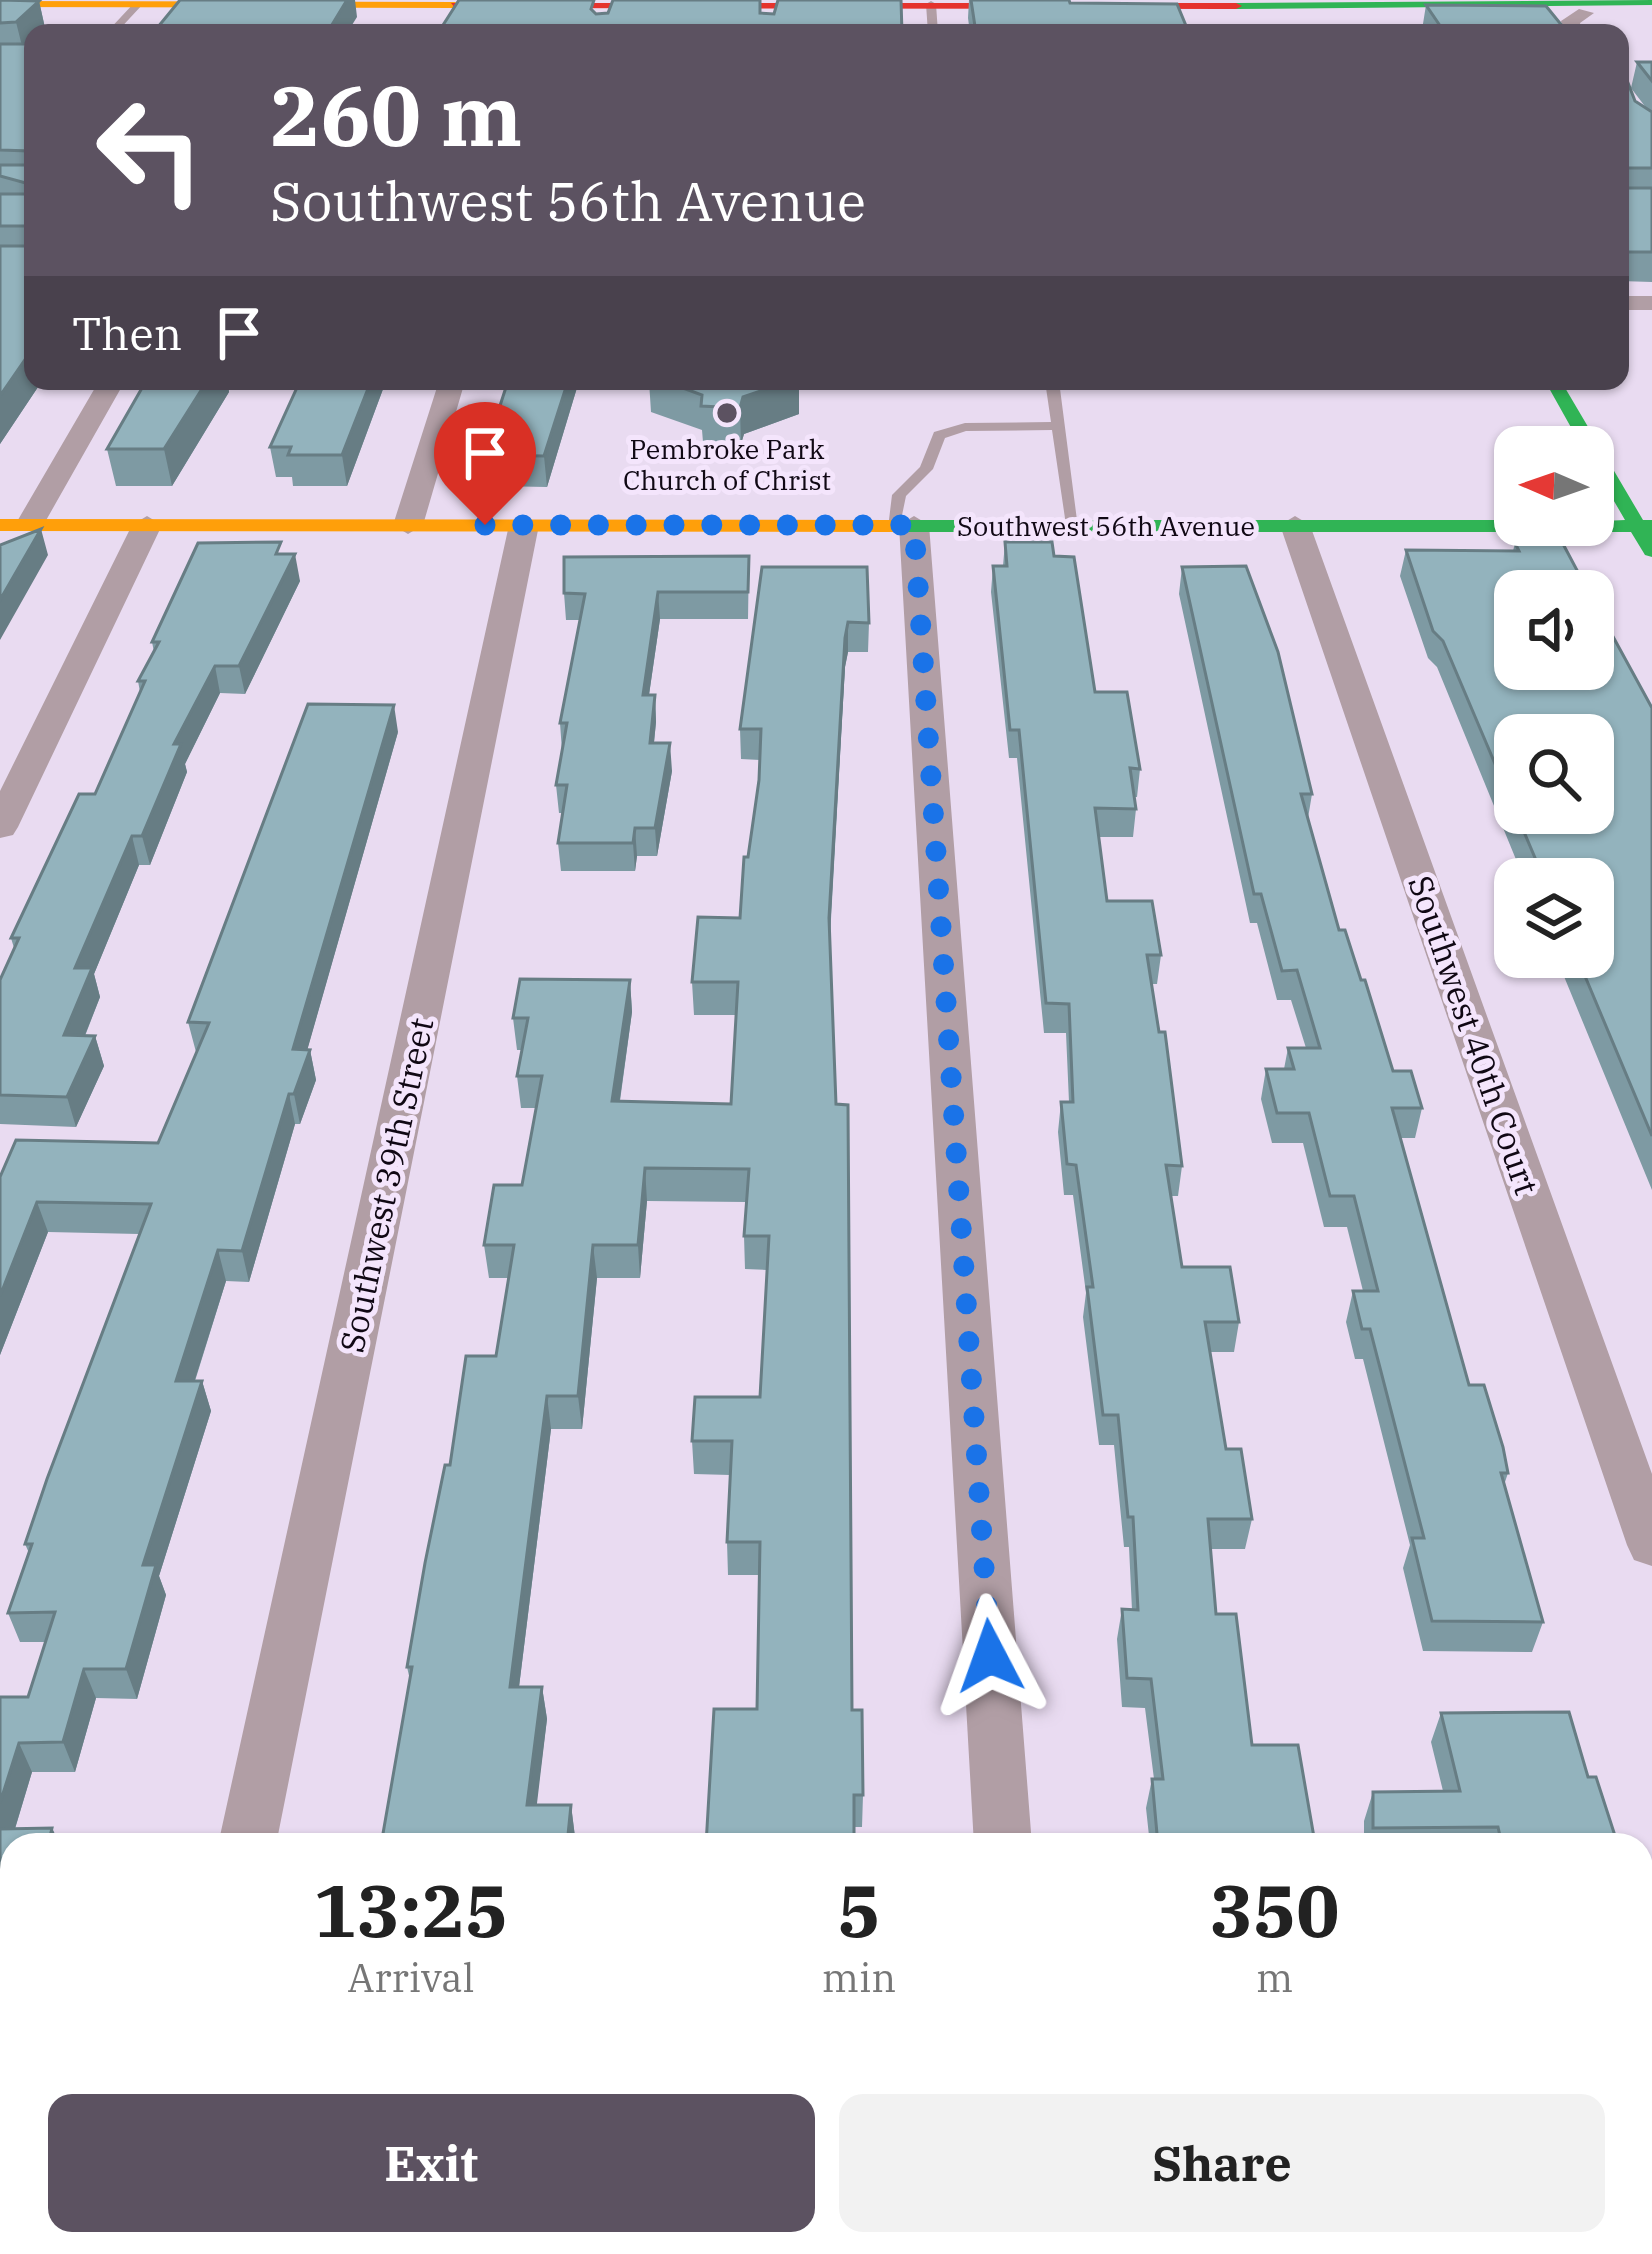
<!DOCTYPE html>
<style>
body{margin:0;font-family:"IBM Plex Serif",serif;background:#f2f2f2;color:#222;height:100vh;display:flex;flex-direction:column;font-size:45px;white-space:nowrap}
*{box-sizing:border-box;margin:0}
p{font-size:39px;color:#767676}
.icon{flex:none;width:66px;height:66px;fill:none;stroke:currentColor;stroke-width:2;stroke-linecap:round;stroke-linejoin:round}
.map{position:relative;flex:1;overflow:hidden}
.drawer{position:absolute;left:0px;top:1833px;width:1653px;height:423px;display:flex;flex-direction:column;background:#fff;border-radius:36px 36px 0 0;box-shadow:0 3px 9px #0004}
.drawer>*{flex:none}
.top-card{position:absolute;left:24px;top:24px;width:1605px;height:366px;border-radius:24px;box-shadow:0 3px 9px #0004;background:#5c5261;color:#fff;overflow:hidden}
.needle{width:78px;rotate:272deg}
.buttons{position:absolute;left:1494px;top:426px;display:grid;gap:24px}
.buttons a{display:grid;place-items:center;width:120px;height:120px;border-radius:24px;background:#fff;box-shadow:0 3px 9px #0004;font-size:60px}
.pin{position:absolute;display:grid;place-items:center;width:102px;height:102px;color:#fff;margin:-123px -51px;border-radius:50% 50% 50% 0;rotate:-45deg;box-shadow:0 0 12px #0007}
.pin .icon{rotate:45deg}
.me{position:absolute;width:132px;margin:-66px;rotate:356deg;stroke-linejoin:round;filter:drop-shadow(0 0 9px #0008)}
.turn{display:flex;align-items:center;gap:42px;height:252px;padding:0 48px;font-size:54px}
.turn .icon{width:156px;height:156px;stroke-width:2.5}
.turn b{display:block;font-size:84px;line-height:102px}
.then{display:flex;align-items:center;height:114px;padding:0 48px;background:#0003;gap:24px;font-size:45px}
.eta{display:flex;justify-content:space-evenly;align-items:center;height:204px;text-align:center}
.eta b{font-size:72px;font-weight:700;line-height:84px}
.primary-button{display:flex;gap:24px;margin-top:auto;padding:24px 48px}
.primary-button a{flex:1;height:138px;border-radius:24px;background:#5c5261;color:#fff;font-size:48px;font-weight:700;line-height:138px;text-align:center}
.primary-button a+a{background:#f2f2f2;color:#222}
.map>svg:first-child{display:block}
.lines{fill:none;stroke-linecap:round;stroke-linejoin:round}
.lane{fill:#b19ea5;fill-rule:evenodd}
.street{fill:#b19ea5;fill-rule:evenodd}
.fast{fill:#30b455;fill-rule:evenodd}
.slow{fill:#ff9f0a;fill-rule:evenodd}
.jam{fill:#e5322d;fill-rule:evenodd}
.wall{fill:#7e9aa3}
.shaded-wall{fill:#677d84}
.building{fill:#93b3bd;stroke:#677d84;stroke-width:3}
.route{stroke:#1a73e8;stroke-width:21;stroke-dasharray:0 37.8}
.poi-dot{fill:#5c5261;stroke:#f4e5fc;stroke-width:4.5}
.labels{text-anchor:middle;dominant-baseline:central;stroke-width:10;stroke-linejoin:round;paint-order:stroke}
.far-poi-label{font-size:27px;fill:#100814;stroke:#f4e5fc}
.far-street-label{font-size:27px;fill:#100814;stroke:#f4e5fc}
.street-label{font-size:33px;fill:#100814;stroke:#f4e5fc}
</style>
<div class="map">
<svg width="1652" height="2254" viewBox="0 0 1652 2254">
<rect width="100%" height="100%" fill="#e9dbf1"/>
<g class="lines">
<!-- lane -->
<path class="lane" d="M931,1L936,4L938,33H928L926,4Z
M135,2L143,4L116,33H106Z
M1045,381H1059L1078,528L1066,525L1052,430L966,431L945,438L933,469L906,496L900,525L888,528L892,495L920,467L934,432L965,423L1051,422Z"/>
<!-- street -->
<path class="street" d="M1579,9L1594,13L1580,23L1582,33H1564L1561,21Z
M1620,296H1652V310H1620Z
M99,381H125L40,531H20L15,525Z
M439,381H465L423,525L408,534L393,525Z
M147,516L162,525L18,827L13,835L0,838V791L132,525Z
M524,516L539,525L276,1845H218L509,525Z
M914,516L929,525L1032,1845H974L899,525Z
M1295,516L1310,525L1652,1474V1566L1634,1560L1627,1545L1280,525Z
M130,2244H196L194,2254H128Z
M997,2244H1063V2254H997Z"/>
<!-- fast -->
<path class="fast" d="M1652,0V5L1236,9L1230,6L1236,3Z
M1545,381H1561L1643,520H1652V557L1645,555L1631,532H893L884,526L893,520H1515V525L1625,520L1593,465V447H1582Z"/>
<!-- slow -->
<path class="slow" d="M0,1L455,2L461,5L455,8L0,7Z
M0,519L893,520L902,526L893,532L0,531Z"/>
<!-- jam -->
<path class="jam" d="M451,3H1236L1242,6L1236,9L455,8Z"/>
</g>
<!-- wall -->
<path class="wall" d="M0,0L39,1L45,28L39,33H33V39L28,44H33V381H42L0,444Z
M969,0H1069L1070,3L1189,33H970L968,18Z
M1426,5L1568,33H1424L1422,30Z
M1620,62L1635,101L1647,109L1631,88L1637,62H1652V282L1620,281Z
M146,381H230L228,384L229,392L172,486H116L107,449Z
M300,381H386L347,486H293L292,477H276L270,447Z
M579,381L547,487L487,486L484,455Z
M649,381H799V414L744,434L741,444L703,442L702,430L651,412Z
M1005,542L1054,556L1095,692L1140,769L1137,797H1135L1136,809L1133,837H1099L1107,901L1161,955L1157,984H1152L1182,1166L1178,1196H1171L1182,1267L1239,1322L1234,1352H1210L1226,1449L1252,1519L1245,1549H1210L1216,1614L1252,1745L1315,1845H1150L1146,1808L1152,1779H1154L1145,1708L1122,1707L1117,1639L1122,1609L1132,1610L1129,1547H1124L1114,1445H1099L1083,1317L1086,1293L1073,1195H1064L1058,1132L1061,1102H1069L1066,1033H1044L1017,758H1009L991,592L993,566H1003Z
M1515,543L1652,708V1190L1556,957H1593V879H1524L1437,667L1428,658L1400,576L1406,550L1513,551Z
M283,554L300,581L245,694L220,693L185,764L187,772L150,865H139L94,974L100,997L85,1036H95L104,1066L76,1127L0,1124V980L14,948L11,938L95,794L140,692L138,681L154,652L152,642Z
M749,556L748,619H660L649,695H655L656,722L654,743L672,771L657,856H637L635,871H561L558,843L563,813H559L556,785L562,751L560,723L580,620H566L564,593Z
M762,567L869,623L868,652H848L845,667L830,937L852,1710L863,1795L862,1827H854L757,1709L760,1575H728L727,1542L730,1475L694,1474L692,1441L760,1397L767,1270L745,1269L744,1236L746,1202L647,1201L640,1278H597L582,1429H551L519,1687H542L547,1719L536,1805H571L575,1837L574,1845H381L410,1680L407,1667L450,1465L496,1356L509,1278H489L484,1245L522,1185L536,1108H521L517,1076L522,1050H517L513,1018L630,980L632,1012L620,1101L731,1104L736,1015H694L692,982L740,918L759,780L760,760L741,759L740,729Z
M1182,567L1312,794L1308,818L1339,930L1361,980L1393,1071L1422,1108L1415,1138H1400L1469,1385L1508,1473L1504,1485L1543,1622L1532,1652L1423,1651L1403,1568L1410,1545L1363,1359H1355L1346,1322L1353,1291H1363L1347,1227H1324L1303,1143H1272L1261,1099L1266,1069H1284L1288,1048H1306L1291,1000H1277L1257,923H1250L1179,594Z
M398,732L307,1050H310L316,1080L300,1124H295L249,1282L226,1281L195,1381H202L211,1411L159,1576L166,1595L137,1699L96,1698L75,1772H32L15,1829L52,1828L60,1845H12V1967H0V1697H28L46,1642H20L8,1613L29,1553L25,1544L139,1234L48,1232L0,1355V1177L158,1143L196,1052L188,1022Z
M1441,1713L1588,1777L1618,1845H1364V1821L1373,1792L1443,1791L1431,1742Z
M1641,1913L1652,1947V2102H1641Z
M1202,2244H1357L1359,2254H1204Z
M1561,2244H1641L1652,2254H1563Z"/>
<!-- shaded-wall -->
<path class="shaded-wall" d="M347,0H355L357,17L347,33H327Z
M39,1L45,28L39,33H33V39L23,50L16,22Z
M33,348V381H42L0,444V396Z
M207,381H230L228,384L229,392L172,486L164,449Z
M371,381H386L347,486L342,455Z
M568,381H579L547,487L544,456Z
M790,381H799V414L744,434L741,444L740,408L743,397Z
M41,529L48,555L0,640V600Z
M295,554L300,581L245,694L239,666Z
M658,592L660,619L645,722L643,695Z
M848,622V652L845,667L829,950V918L845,638Z
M215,666L220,693L185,764L187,772L150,865L142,836L174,744Z
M655,695L656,722L651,771L650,743Z
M394,705L398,732L299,1079L293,1049Z
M670,743L672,771L657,856L655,828Z
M635,828L637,856L635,871L633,843Z
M132,836L139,865L94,974L100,997L73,1065L64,1035L75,968Z
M630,980L632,1012L615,1134L612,1101Z
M95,1036L104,1066L76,1127L67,1097Z
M310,1050L316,1080L300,1124L294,1094Z
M289,1094L295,1124L249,1282L242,1251Z
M645,1168L647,1201L640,1278L638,1245Z
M37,1202L48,1232L0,1355V1296Z
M593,1245L597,1278L582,1429L578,1396Z
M218,1250L226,1281L185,1411L176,1381Z
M202,1381L211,1411L159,1576L166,1595L137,1699L126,1669L143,1565Z
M547,1396L551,1429L515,1719L510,1687Z
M84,1669L96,1698L75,1772L63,1742Z
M542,1687L547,1719L533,1837L527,1805Z
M19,1743L32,1772L6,1858L0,1845V1803Z
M571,1805L575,1837L574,1845H567Z
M52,1828L60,1845H48Z
M3,2134L12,2149V2183L0,2226V2145Z
M429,2244H441L440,2254H427Z"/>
<!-- building -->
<path class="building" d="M0,0L39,1L16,22L0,23Z
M180,0H347L327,33H153Z
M459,0H594L591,9L596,14L608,13L613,0H760V13L774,14L778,0H901L902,33H438Z
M971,0H1069L1070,3L1177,4L1189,33H976Z
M1426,5L1546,6L1568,33H1445Z
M0,44H33V185L0,176V165H26L29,151L0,150Z
M1620,62L1635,101L1652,112V168H1623L1624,188H1652V252H1620Z
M1637,62H1652V81Z
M0,194H33V348L0,396V246H29V226H0Z
M146,381H207L164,449H107Z
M300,381H371L342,455H288L291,447H270Z
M508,381H568L544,456L484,455Z
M664,381H790L743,397L740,408L701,406L702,395Z
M41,529L0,600V545Z
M281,542L276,554H295L239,666H215L174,744H181L142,836H132L75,968H92L64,1035L95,1036L67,1097L0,1095V980L19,938H11L79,794H95L145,681H138L159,642H152L198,543Z
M1005,542H1052L1054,556L1074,557L1095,692H1127L1140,769L1130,768L1136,809L1095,808L1107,901H1152L1161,955H1147L1159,1032H1165L1182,1166L1166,1165L1182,1267H1230L1239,1322H1205L1226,1449H1241L1252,1519H1208L1216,1614H1236L1252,1745H1298L1315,1843L1158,1845L1152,1779H1163L1151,1679L1127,1678L1122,1609L1138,1610L1133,1517H1128L1118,1415H1103L1087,1287H1093L1076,1165L1067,1164L1061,1102H1073L1069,1004L1046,1003L1019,730H1010L993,566H1007Z
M1562,542L1588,591H1515V669H1593V600L1652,708V1136L1577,957H1593V879H1544L1516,813H1593V735H1515V811L1443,641L1433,631L1406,550L1519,551L1515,543Z
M749,556L748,592H658L643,695H655L650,743H670L655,828H635L633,843H558L567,785H556L567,723H560L585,594L564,593V557Z
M1246,566L1278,652L1312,794H1301L1339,930H1345L1361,980H1365L1393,1071H1411L1422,1108H1392L1469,1385H1484L1503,1447L1508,1473H1501L1543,1622L1432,1621L1412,1538H1424L1370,1329H1362L1353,1291H1378L1354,1196H1330L1309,1113H1277L1266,1069H1294L1288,1048H1320L1297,970L1282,971L1261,894H1254L1182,567Z
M762,567H867L869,623L848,622L845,638L829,918L836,1104L848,1105L852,1710H862L863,1795H854V1845H706L714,1709H757L760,1542H727L732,1441H692L695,1397H760L769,1236H744L749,1169L645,1168L638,1245H593L578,1396H547L510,1687H542L527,1805H571L567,1845H381L412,1667H407L425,1563L445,1465H450L466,1356H496L514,1245H484L494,1185H522L542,1076H517L528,1018H513L520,979L630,980L612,1101L731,1104L738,982H692L698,917L740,918L744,857H748L759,780L761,729H740Z
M308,704L394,705L293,1049L310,1050L294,1094H289L242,1251L218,1250L176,1381H202L143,1565H156L126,1669H84L63,1742L19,1743L0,1803V1697H28L55,1612L8,1613L32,1544H25L47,1479L151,1204L37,1202L0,1296V1177L16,1140L158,1143L209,1023L188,1022Z
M1569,1712L1588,1777H1596L1618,1845H1502L1498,1827L1373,1828V1792L1460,1791L1441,1713Z
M52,1828L48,1845H12V1938L0,1939V1829Z
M1641,1913L1652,1947V2074H1641Z
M1641,2152H1652V2254H1583L1581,2244H1641Z
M324,2244H429L427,2254H322Z
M690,2244H854V2254H690Z
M1213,2244H1357L1359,2254H1214Z"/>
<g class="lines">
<!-- route -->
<path class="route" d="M485,525H914L990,1656"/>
</g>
<!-- markers -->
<circle class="poi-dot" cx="727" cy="413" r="12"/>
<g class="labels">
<!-- far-poi labels -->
<g class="far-poi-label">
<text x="727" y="448">Pembroke Park<tspan x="727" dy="31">Church of Christ</tspan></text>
</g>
<!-- far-street labels -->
<g class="far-street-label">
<text x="1106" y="525">Southwest 56th Avenue</text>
</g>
<!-- street labels -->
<g class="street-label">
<text transform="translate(1474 1035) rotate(71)">Southwest 40th Court</text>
<text transform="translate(386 1185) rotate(-78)">Southwest 39th Street</text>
</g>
</g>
</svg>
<div class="buttons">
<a><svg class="needle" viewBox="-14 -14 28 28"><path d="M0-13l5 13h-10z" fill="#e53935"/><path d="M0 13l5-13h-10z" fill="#767676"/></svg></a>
<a><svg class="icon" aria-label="sound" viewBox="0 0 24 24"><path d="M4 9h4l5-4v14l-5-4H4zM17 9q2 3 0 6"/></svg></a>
<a><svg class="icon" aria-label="search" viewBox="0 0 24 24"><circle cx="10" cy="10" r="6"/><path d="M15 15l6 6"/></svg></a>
<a><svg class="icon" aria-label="layers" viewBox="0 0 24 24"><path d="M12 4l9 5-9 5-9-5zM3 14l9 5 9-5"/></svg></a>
</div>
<div class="pin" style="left:485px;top:525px;background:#d93025"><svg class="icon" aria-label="arrive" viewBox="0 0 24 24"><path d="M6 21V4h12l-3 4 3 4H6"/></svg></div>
<svg class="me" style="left:990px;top:1656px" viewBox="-20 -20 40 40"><path d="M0-17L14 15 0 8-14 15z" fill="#1a73e8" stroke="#fff" stroke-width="4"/></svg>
<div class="top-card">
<div class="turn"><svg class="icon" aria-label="left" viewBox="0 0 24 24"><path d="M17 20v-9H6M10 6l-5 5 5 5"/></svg><div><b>260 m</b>Southwest 56th Avenue</div></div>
<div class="then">Then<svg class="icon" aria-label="arrive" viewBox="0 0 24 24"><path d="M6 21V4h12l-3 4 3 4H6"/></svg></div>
</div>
<section class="drawer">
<div class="eta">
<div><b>13:25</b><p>Arrival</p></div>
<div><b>5</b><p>min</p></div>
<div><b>350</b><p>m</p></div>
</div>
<div class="primary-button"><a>Exit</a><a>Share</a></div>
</section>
</div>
